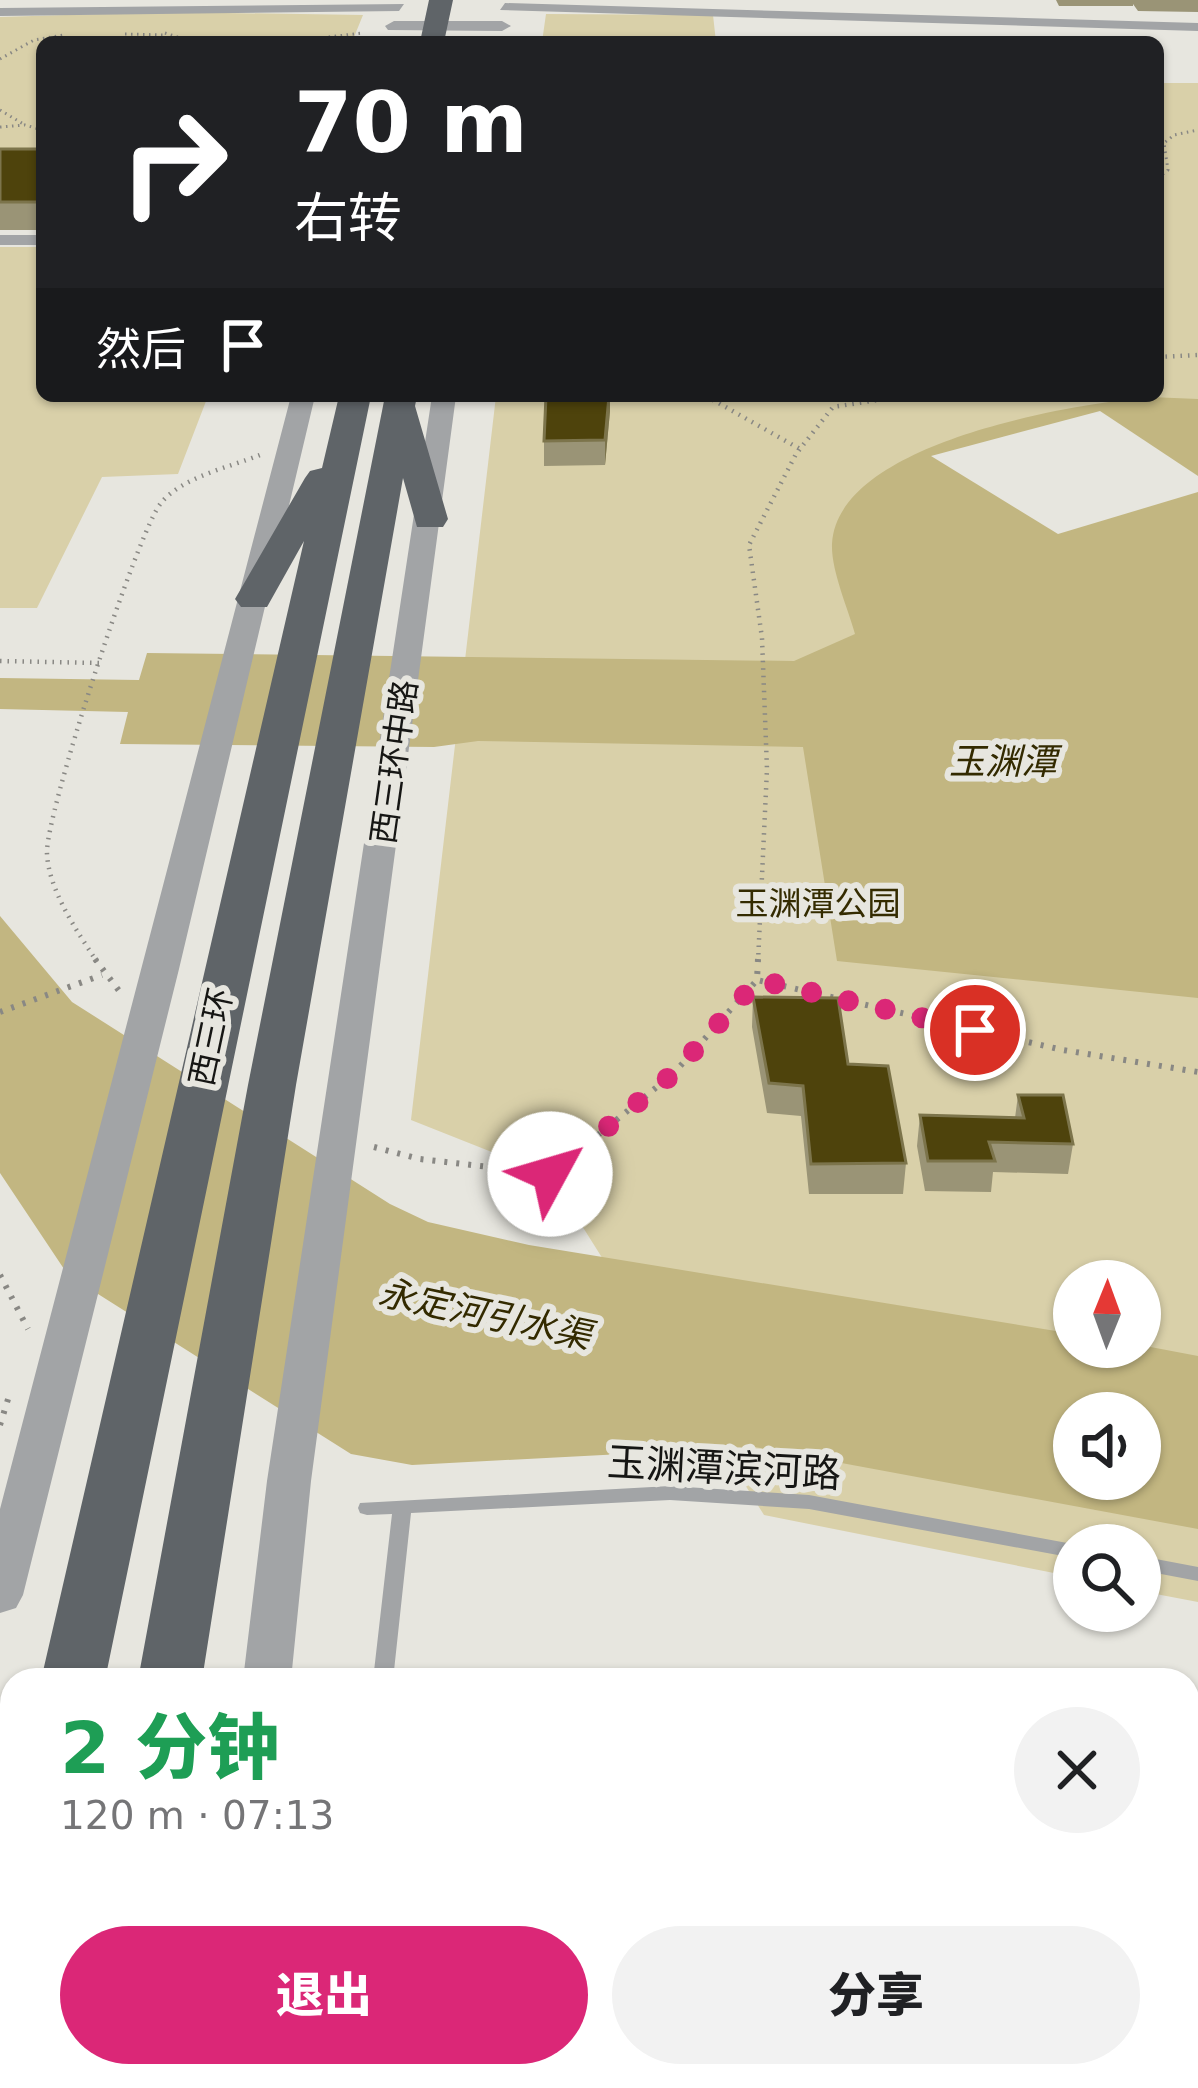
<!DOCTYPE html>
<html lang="zh">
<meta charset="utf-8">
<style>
body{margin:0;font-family:"DejaVu Sans","Noto Sans SC",sans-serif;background:#f2f2f2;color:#202124;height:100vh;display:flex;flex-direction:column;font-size:45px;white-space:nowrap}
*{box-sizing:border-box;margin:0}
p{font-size:39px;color:#757577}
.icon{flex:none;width:66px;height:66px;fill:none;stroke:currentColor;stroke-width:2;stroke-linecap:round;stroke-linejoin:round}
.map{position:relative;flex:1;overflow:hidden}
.details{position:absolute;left:0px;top:1668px;width:1200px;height:420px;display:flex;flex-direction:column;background:#fff;border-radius:36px 36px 0 0;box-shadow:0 3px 9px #0004}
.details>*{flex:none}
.banner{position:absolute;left:36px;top:36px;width:1128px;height:366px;border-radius:18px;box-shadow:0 3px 9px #0004;background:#202124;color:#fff;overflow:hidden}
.needle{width:78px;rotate:1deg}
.buttons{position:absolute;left:1053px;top:1260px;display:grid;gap:24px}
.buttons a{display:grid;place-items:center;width:108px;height:108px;border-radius:50%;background:#fff;box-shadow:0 3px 9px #0004;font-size:60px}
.pin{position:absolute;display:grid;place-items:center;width:102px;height:102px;color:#fff;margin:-51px;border:6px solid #fff;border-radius:50%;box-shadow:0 3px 12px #0007}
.me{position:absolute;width:132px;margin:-66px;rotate:51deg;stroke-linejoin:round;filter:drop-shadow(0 0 9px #0008)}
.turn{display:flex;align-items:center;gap:42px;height:252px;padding:0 60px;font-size:54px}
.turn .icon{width:156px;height:156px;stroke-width:2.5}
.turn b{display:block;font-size:84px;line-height:102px}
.then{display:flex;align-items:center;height:114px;padding:0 60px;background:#0003;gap:24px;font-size:45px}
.round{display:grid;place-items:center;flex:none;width:126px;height:126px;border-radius:63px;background:#f2f2f2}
.summary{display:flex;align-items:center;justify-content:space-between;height:204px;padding:0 60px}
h1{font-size:72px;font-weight:800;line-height:90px;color:#1e9e55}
.primary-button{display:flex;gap:24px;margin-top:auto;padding:24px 60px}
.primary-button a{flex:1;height:138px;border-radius:72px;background:#db2777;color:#fff;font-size:48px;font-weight:800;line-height:138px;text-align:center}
.primary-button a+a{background:#f2f2f2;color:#202124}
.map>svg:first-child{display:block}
.green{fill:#d9d0a9;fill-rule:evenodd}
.water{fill:#c2b681;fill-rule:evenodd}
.pier{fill:#e7e6df}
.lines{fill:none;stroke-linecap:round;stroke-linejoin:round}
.path-far2{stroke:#898884;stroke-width:3;stroke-dasharray:1.5 4.5;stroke-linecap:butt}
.path-far1{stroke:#898884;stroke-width:4.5;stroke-dasharray:1.5 6;stroke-linecap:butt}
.path{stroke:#898884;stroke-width:6;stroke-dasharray:3 9;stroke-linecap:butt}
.service{fill:#a2a4a6;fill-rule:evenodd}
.minor{fill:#a2a4a6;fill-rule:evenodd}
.tertiary{fill:#a2a4a6;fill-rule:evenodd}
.trunk{fill:#5f6468;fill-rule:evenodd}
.wall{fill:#9a9476}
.shaded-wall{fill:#7c744b}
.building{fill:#4e430c;stroke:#7c744b;stroke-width:3}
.route{stroke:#db2777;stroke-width:21;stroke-dasharray:0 37.8}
.labels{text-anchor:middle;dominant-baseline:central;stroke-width:12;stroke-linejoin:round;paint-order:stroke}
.street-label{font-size:33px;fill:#161614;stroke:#e7e6df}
.park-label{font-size:33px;fill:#342b00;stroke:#e7e6df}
.water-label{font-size:36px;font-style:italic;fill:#332a00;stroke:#e7e6df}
.near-street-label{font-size:39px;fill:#161614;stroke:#e7e6df}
</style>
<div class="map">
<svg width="1198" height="2088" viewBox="0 0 1198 2088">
<rect width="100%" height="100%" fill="#e7e6df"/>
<!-- green -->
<path class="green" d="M164,12L363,15L352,42H42V160L0,159V17Z
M546,14L713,15L716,42H542Z
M1158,83H1198V1602L1140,1591V1545H1074V1577L764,1515L550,1175L411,1120L496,396H1158ZM1074,1281H1140V1347H1074ZM1074,1413H1140V1479H1074Z
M0,247H42V396H208L178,474L102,477L37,608H0Z
M1188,1961H1198V2088H380L383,2076H1188Z"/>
<!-- water -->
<path class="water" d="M1150,397L1198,399V998L837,961L803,747L478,741L434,747L120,744L128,712L0,709V678L139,680L147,653L794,661L855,634C848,608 831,571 832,544C837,442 1073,404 1150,397Z
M0,916L72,1002L390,1204L428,1222L529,1245L1074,1334V1347L1140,1345L1198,1356V1529L755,1447L412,1465L351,1454L68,1275L0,1173ZM1074,1413H1140V1479H1074Z"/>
<!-- pier -->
<path class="pier" d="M1100,411L1198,476V492L1058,534L931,456Z"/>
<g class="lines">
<!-- path-far2 -->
<path class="path-far2" d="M165,33L193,42
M125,34L164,35
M216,42H229
M287,42L362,33
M0,59L34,40L64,35
M0,110L25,125
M0,127L25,125L42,130
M1158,178L1168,170L1164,143L1174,135L1198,130"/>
<!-- path-far1 -->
<path class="path-far1" d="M1158,357L1198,355
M706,396L800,449
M0,661L100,663
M97,962C77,931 49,891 47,854C44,819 138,530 161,503C182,477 230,467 260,455
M758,962L767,769L762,638L749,545L796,454L833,407L903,396"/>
<!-- path -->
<path class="path" d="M95,959L120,992
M758,959L757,980L1063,1050L1198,1072
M0,1012L102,975
M374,1147L420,1159L550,1174L674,1073L757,980
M0,1275L28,1329
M0,1425L9,1396"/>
<!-- service -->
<path class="service" d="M670,1486L809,1495L1078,1545H1074V1558L809,1509L670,1500L411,1513L393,1680H373L392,1514L367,1515L360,1513L358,1508L360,1503Z
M1140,1556L1198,1567V1581L1140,1570Z
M1188,1811H1198V1829H1188Z
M1198,1949V1969L1188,1970V1950Z
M319,2076H341L338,2088H316Z
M939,2076H961L964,2088H942Z
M1117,2076H1139L1143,2088H1121Z"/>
<!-- minor -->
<path class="minor" d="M505,3L1198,23V31L500,10Z
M404,4L399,11L0,16V8Z
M0,235H42V245H0Z"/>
<!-- tertiary -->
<path class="tertiary" d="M394,21H502L511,26L502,31L388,30L385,26Z
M291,396H315L179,969L23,1595L16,1608L0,1613V1509Z
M432,396H456L311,1481L291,1680H243L267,1481Z"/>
<!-- trunk -->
<path class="trunk" d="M429,0H453L444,42H420Z
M339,396H371L105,1680H41L304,541L267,607H241L235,599L305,478L310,471L322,468Z
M385,396H417L415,406L448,519L443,527H417L403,478L296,1085L202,1680H138L248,1085Z
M12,1922V2034L0,2038V1926Z
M68,2076H140L138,2088H66Z
M187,2076H259L255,2088H183Z"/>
</g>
<!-- wall -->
<path class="wall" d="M1056,0H1198V12L1138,11L1133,4V6H1059Z
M0,149H42V230H0Z
M610,411L605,465L544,466V441Z
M753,997L848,1064L906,1163L903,1194H809L801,1116L767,1113L752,1027Z
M1018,1095L1073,1144L1068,1174L993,1172L991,1192L925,1191L917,1146L920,1115L1015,1118Z"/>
<!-- shaded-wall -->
<path class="shaded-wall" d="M610,396V411L605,465V440Z"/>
<!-- building -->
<path class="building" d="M0,149H42V202H0Z
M546,396H609L605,440L544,441Z
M753,997L838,998L848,1064L888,1066L906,1163L811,1164L803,1086L769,1083Z
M1018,1095H1063L1073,1144L989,1142L995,1161H928L920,1115L1024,1118Z"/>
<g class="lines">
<!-- route -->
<path class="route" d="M550,1174L674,1073L758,980L975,1030"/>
</g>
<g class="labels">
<!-- street labels -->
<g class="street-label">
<text transform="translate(394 762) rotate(-82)">西三环中路</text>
<text transform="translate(211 1037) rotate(-78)">西三环</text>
</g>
<!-- park labels -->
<g class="park-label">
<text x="818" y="903">玉渊潭公园</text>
</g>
<!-- water labels -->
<g class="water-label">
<text x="1003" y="761">玉渊潭</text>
<text transform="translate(485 1314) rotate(12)">永定河引水渠</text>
</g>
<!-- near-street labels -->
<g class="near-street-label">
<text transform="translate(724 1468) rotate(3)">玉渊潭滨河路</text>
</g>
</g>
</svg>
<div class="buttons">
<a><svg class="needle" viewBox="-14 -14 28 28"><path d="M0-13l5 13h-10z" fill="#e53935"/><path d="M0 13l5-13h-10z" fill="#757577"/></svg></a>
<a><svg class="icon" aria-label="sound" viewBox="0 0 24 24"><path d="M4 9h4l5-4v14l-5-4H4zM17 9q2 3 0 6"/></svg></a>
<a><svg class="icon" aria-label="search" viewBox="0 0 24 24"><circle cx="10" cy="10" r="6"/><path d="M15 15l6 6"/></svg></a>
</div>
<div class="pin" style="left:975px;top:1030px;background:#d93025"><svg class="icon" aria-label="arrive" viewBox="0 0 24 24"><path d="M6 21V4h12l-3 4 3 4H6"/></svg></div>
<svg class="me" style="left:550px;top:1174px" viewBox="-20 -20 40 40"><circle r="19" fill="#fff"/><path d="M0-13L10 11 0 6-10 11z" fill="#db2777"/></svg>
<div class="banner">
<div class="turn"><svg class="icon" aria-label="right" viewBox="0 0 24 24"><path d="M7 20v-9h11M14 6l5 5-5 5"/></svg><div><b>70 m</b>右转</div></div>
<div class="then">然后<svg class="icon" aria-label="arrive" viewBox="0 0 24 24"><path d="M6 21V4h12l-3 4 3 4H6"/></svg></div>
</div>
<section class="details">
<div class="summary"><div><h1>2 分钟</h1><p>120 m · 07:13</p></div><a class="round"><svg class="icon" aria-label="close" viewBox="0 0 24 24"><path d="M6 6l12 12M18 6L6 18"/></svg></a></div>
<div class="primary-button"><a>退出</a><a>分享</a></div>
</section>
</div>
